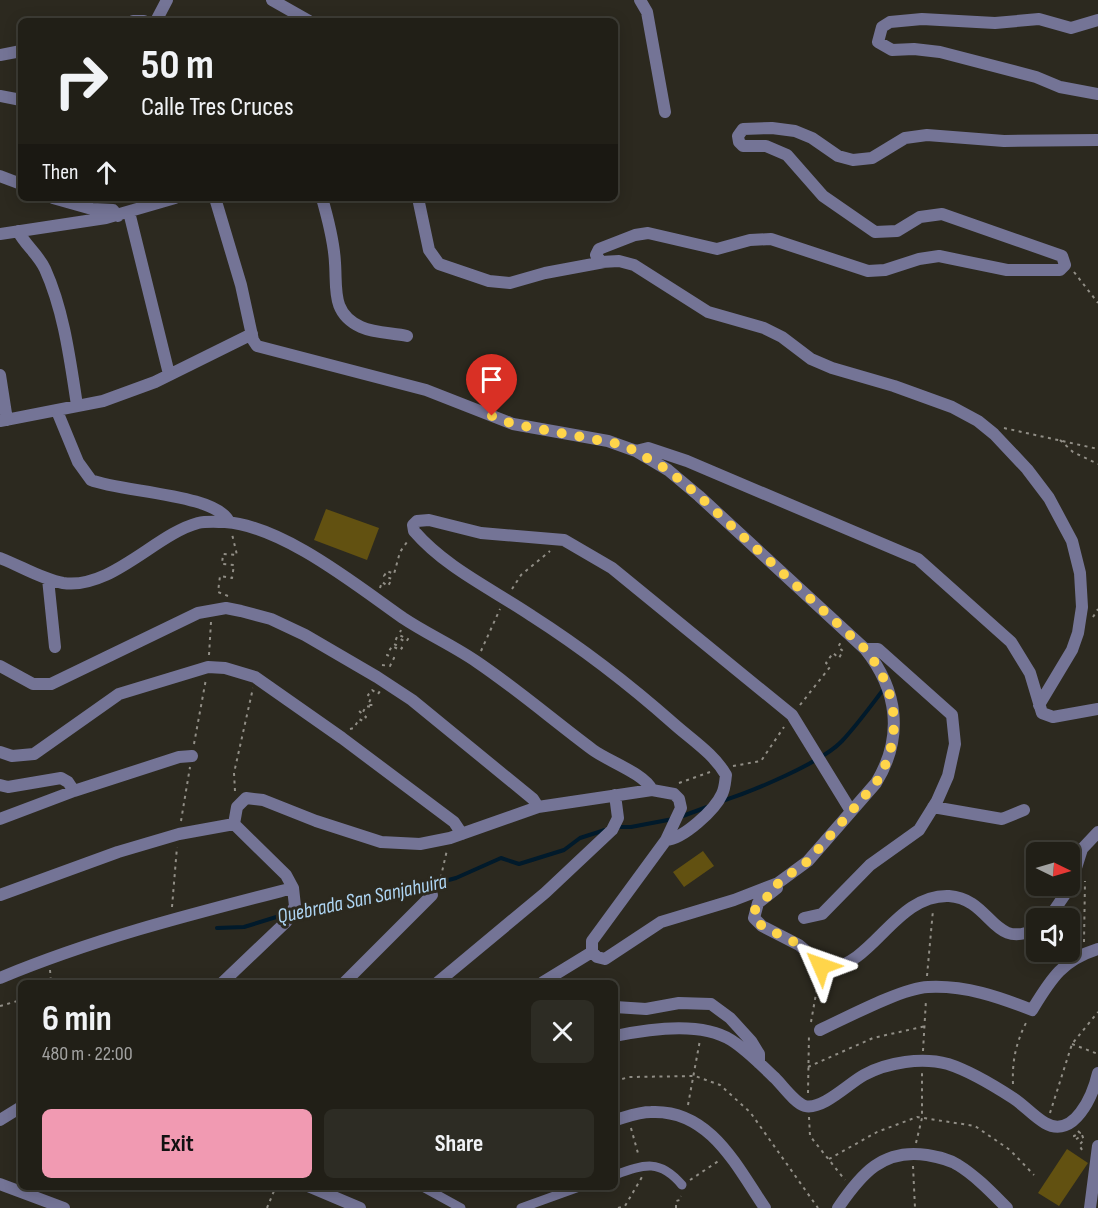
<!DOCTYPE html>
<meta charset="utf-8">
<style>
body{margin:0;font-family:"Sofia Sans Condensed",sans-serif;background:#2d2c24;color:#f1f3f6;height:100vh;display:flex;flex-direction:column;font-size:22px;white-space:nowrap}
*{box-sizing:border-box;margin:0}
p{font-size:20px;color:#a2a2a1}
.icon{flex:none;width:33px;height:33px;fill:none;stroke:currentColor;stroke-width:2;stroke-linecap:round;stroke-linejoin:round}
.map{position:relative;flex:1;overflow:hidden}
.drawer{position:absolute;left:18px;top:980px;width:600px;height:210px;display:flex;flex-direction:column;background:#211f17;border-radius:9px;box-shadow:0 3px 15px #0003,0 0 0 2px #3e3d36}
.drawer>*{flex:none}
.guide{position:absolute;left:18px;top:18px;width:600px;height:183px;border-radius:9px;box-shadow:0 3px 15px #0003,0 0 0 2px #3e3d36;background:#211f17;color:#f1f3f6;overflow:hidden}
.needle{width:39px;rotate:95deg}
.tools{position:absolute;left:1026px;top:842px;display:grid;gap:12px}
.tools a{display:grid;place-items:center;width:54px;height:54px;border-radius:9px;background:#211f17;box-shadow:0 3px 15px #0003,0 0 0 2px #3e3d36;font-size:30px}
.pin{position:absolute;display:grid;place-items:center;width:51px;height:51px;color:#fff;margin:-62px -26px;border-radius:50% 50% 50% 0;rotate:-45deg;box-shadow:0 0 6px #0007}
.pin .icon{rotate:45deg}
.me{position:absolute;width:66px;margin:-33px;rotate:313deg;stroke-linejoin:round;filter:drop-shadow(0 0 4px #0008)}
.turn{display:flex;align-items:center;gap:21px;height:126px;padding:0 24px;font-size:27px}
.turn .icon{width:78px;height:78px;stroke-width:2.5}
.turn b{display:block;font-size:42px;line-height:51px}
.then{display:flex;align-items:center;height:57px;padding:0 24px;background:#0003;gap:12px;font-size:22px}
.round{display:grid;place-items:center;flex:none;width:63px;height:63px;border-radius:9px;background:#2d2c24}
.overview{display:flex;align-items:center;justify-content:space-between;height:102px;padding:0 24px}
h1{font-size:36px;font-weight:700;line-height:45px}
.action{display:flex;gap:12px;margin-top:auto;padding:12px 24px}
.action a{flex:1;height:69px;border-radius:9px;background:#f19ab2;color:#111;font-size:24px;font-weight:700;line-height:69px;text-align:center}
.action a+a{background:#2d2c24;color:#f1f3f6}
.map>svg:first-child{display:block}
.green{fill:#625111}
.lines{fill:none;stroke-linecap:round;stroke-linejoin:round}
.stream{stroke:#011a2b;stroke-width:4}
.path{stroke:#918e86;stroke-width:2;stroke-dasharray:3 4.5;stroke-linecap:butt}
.pedestrian{stroke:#747496;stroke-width:9}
.minor{stroke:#747496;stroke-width:12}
.route{stroke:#ffd54a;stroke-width:10;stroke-dasharray:0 18}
.labels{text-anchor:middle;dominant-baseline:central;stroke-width:6;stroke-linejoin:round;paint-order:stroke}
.water-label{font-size:21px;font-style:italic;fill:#aed5f3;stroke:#2c291f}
</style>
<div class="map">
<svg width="1098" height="1208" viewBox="0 0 1098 1208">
<rect width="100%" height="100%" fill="#2c291f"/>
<!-- green -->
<path class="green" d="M326,509L379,528L367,560L314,540Z
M703,851L714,866L684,887L673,872Z
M1067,1149L1088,1163L1059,1206L1038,1193Z"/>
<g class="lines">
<!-- stream -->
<path class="stream" d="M722,801C753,791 821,763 842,741C857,725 870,707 883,690
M680,817L707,807
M615,827H631L673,819
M296,911L371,901L456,878L501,858L519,864L564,850L580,838L605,830
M217,928L244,927L286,914"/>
<!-- path -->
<path class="path" d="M1074,272L1098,303
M1004,428L1098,449
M1060,440L1073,452L1098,464
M380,588L382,582L388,586L392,579L384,576L387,571L394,574L400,552L407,542
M512,589L521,575L550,551
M228,596L218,592L220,576L232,578L234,565L222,564L223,554L237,555L232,534
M1093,617L1098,609
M481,651L500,609
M209,655L211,622
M382,665L390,666L394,658L387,655L392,646L400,650L402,648L394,644L397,637L406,642L408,639L399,635L401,630
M800,705L830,667L826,663L833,653L839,658L843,651L838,647L841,642
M350,729L354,728L359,719L363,721L366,717L359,711L363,712L366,706L371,707L373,705H368L371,698L368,695L372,690L378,694L380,691
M194,744L206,679
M733,766L761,761L784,727
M679,783L710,772
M235,791L234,773L253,688
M181,821L190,767
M439,885L447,850
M172,907L177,847
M1084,942L1085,881
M50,970L51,982
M927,976L933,910
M0,1006L21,1000
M811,1022L819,977
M1072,1044L1098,1054
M923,1051L926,1000
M808,1067L873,1038L926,1026
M615,1081L629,1077L695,1076L720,1085L750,1112L818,1208
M1013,1084C1012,1061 1016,1042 1027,1021
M808,1093L809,1033
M688,1105L700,1040
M1050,1113L1072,1044L1098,1012
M809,1117L810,1136L845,1180
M631,1128L639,1157
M1078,1131L1080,1133L1074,1136L1075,1140L1082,1135L1084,1140L1079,1145L1084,1153
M916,1143L922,1118V1071
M829,1159L877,1132L917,1117L975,1126L1010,1150L1034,1175
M913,1166L915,1208
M690,1180L720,1160
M267,1208L276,1186
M618,1208L625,1206L642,1177
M676,1208V1201L680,1200L681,1196"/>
<!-- pedestrian -->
<path class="pedestrian" d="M615,1175C645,1164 660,1159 682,1185
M421,1186L461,1208
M521,1208L582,1186"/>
<!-- minor -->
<path class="minor" d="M272,0L309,21
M640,0L647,12L665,112
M1098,20L1071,28L1039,19L995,23L922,19L890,22L882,27L878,42L892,50L914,49L940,52L1036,77L1060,87L1098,94
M133,21H144
M156,21L167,0
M0,55L21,51
M0,96L21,100
M0,176L21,184
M53,198L92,209L113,210L118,216
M215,198L241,285L253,340L257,346L426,390L513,424L608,441L636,451L668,470L699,496L865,649C898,690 904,737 876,783L808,861L778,883L734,900L661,922L605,959L597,957L592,952V941L666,840L681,808L679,799L674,794L652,790L538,807L450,838L420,844L381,842L316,821L263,800L246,798L237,807L234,824L286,875L293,888L295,906L286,922L223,982
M322,198C328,219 334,241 335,263C337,289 331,313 361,327C374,333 393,333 407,336
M418,198L429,250L439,264L489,281L510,283L545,273L604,262
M129,212L169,374
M18,231C25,245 38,254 45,269C64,311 70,360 77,405
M0,234L106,218L175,198
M0,375L7,420
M57,411L78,462L91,480C120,492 218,494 229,522
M0,421L103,401L155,382L252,334
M636,451L648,448L687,461L918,559L1011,642L1030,673L1042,713L1053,717L1098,709
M0,558C21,566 41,579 63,583C111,590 156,534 198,523C207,521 217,522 225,522C283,526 356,585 403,618C427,634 454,646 477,662C517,689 554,721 593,750C608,761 645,774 652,790
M48,579L55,647
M0,666L33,684H51L198,613L226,608L241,611L271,619L305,635L377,677L412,700L533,799L538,807
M1039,705L1072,650L1078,633L1082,607L1080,573L1072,541L1049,498L1027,469L994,434L978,421L952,407L894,386L832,368L811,359L782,337L764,328L708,312L634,265L619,261L601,262L596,255L599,249L635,235L648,233L717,249L750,240L771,239L868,271L885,270L919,259L939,256L1007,270H1060L1065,265L1062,256L942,214L920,217L897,231L875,232L823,196L787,155L766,146H743L739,142L738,136L743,129L772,128L795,131L812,138L838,156L853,160L872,158L905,138L927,135L1004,141L1098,140
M0,752L12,756L34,754L119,694L208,667L225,668L255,677L342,738L454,822L462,834
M0,785L8,787L61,778L68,782L74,791
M933,807L1002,819L1024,810
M0,819L74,791L179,757L192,756
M666,840C683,839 715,810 722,794C725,788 725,782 726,775C714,754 692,740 674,724C630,685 582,648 532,616C492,589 446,568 414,531L413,525L417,521L429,520L481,533L564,540L612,568L792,715L851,811
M777,888L758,903L754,918L762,926L799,945L828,969C874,964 896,894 949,896C992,899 992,951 1036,929
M0,895L118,852L179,834L234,824
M804,918L822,914L870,865L919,830L937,801L948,776L955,744L952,715L878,649H865
M1049,918L1070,887L1082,849L1098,832
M0,978C96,938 192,914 293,888
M345,982L432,895
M438,982L545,893L612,830L618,818L615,795
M543,982L592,952
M615,1007L646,1009L679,1003L711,1004L730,1018L751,1041L759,1054V1063
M820,1030C846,1018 902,988 928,987C965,985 999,997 1032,1010C1051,979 1062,960 1098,949
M615,1036C648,1029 701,1021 731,1040C747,1050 761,1065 775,1078C783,1086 795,1103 805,1106C823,1110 849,1083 864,1075C888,1062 922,1057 948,1064C970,1071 993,1085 1013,1098C1024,1105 1033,1116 1045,1123C1074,1140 1093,1095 1098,1073
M0,1120L21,1107
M615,1120C626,1117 639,1112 651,1112C710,1109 737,1167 765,1208
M0,1184L64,1208
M308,1186L360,1208
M838,1208C861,1174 883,1148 927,1155C938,1157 949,1159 958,1165C976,1176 992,1193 1007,1208
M1090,1208L1098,1146"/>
</g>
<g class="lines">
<!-- route -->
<path class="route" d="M492,416L513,424L624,445L668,470L699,496L865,649C898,690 904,737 876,783L808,861L778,883L777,890C725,923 774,928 801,946C809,951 815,959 821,966"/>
</g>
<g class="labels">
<!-- water labels -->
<g class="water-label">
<text transform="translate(362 899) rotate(-12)">Quebrada San Sanjahuira</text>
</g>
</g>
</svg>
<div class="tools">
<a><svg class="needle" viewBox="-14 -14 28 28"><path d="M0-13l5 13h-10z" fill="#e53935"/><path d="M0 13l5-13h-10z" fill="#a2a2a1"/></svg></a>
<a><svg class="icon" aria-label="sound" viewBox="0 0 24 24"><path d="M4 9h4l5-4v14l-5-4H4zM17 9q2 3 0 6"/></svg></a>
</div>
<div class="pin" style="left:492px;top:416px;background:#d93025"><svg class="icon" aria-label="arrive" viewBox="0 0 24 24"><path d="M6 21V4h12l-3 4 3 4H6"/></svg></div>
<svg class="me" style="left:821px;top:966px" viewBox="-20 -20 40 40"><path d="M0-17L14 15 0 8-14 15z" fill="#ffd54a" stroke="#fff" stroke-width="4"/></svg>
<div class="guide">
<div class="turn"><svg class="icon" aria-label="right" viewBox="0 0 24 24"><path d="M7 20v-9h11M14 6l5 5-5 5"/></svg><div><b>50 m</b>Calle Tres Cruces</div></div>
<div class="then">Then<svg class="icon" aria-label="ahead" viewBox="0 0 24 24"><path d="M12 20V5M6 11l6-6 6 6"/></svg></div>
</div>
<section class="drawer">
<div class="overview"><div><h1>6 min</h1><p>480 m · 22:00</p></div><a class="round"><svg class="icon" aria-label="close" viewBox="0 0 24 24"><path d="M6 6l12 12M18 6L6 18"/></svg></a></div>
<div class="action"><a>Exit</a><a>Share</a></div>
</section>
</div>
